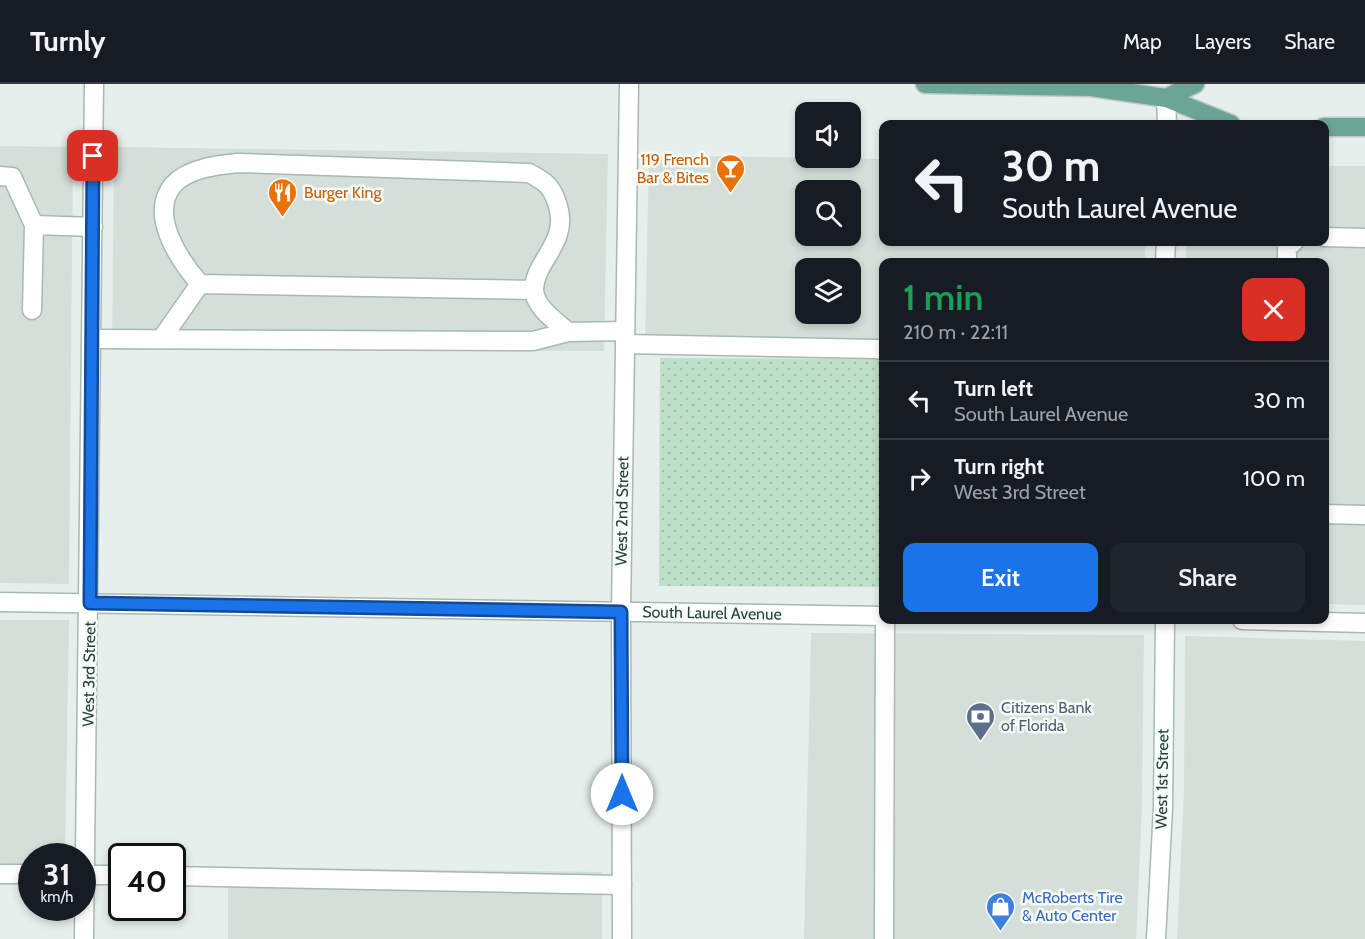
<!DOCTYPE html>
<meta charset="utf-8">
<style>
body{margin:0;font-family:Cabin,sans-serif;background:#20242c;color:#f1f3f6;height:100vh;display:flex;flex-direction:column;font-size:22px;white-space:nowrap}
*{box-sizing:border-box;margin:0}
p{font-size:20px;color:#9ea1a6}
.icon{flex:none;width:33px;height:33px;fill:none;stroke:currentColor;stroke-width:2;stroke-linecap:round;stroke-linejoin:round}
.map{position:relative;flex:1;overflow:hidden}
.drawer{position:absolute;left:879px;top:174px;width:450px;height:366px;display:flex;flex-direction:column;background:#171b24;border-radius:12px;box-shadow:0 3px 9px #0003}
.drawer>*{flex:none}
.banner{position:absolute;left:879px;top:36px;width:450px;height:126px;border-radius:12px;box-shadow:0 3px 9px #0003;background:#171b24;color:#f1f3f6;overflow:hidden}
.controls{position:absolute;left:795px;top:18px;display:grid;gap:12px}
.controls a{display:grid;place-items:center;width:66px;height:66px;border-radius:12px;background:#171b24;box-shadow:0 3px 9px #0003;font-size:30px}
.speed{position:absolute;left:18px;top:759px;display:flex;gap:12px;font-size:30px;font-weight:700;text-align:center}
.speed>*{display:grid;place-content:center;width:78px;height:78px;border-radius:50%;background:#171b24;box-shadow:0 3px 9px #0003;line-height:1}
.speed small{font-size:15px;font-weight:400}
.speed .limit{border:3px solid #111;border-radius:9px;background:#fff;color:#111}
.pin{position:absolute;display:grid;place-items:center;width:51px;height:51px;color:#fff;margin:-26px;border-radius:12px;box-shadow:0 3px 9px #0006}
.me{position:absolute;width:66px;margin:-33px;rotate:0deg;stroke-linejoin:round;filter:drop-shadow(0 0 4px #0008)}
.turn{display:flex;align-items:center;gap:21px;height:126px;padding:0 24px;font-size:27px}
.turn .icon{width:78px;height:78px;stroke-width:2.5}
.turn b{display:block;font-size:42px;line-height:51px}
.round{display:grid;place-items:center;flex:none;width:63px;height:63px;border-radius:12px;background:#20242c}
.overview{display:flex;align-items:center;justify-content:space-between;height:102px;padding:0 24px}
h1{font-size:36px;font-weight:600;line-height:45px;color:#1e9e55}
.primary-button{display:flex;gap:12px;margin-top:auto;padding:12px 24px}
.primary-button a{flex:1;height:69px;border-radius:12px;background:#1a73e8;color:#fff;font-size:24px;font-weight:600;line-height:69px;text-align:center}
.primary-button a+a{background:#20242c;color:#f1f3f6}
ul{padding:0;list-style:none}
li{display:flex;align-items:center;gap:18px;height:78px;padding:0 24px;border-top:2px solid #363941}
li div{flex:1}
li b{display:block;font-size:22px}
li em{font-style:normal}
header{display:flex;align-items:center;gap:36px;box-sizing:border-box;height:84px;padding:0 30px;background:#171b24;border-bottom:2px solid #363941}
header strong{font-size:28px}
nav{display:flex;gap:33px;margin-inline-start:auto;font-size:21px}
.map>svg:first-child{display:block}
.built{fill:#d4dfda;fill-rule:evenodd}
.grass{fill:url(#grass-dots)}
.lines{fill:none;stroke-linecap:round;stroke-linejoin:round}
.service-casing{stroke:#a8b8b2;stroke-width:21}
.minor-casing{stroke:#a8b8b2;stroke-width:21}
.tertiary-casing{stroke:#a8b8b2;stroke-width:21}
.secondary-casing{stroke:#a4bbb3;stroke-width:21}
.primary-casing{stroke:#c2cac8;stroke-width:21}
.service{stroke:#fff;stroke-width:18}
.minor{stroke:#fff;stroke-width:18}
.tertiary{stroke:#fff;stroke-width:18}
.secondary{stroke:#fff;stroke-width:18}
.primary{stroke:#6aa596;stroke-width:18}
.route-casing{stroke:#114b97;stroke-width:15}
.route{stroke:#1a73e8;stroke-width:10}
.labels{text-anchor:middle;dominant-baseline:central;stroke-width:5;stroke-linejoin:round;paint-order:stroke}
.food-label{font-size:16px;fill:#c56008;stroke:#f7fbf9;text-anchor:end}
.street-label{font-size:16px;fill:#24423a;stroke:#f7fbf9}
.service-label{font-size:16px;fill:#4e5e75;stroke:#f7fbf9;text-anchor:start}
.shop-label{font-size:16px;fill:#366cbe;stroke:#f7fbf9;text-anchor:start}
</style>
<header>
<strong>Turnly</strong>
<nav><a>Map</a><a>Layers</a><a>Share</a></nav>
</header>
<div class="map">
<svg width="1365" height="855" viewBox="0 0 1365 855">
<defs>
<pattern id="grass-dots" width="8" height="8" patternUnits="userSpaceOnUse" patternTransform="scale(1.5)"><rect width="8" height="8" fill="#bfe0c8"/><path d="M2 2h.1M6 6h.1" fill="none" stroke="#a4c1ad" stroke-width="1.8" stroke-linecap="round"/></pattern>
</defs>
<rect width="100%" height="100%" fill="#e6efeb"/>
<!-- built -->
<path class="built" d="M0,62L73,63L69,500L0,499Z
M114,63L608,70L604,267L112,266Z
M649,71L883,75L884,158H1145V178H884L883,260L645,265ZM806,106H850V152H806ZM806,184H850V230H806Z
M1325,82H1365V521L1325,520L1324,178H1186V158H1324Z
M0,536H69L65,772H32L31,787L0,788Z
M811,549L1144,551L1142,724L1136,855H804Z
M1185,552L1365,557V855H1177L1184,707Z
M228,783L602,788V855H228Z"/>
<!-- grass -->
<path class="grass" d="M660,274L882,275L881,503L659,502Z"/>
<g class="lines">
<defs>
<path id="service" d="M0,92L12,93L34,141L93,143
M1324,153L1365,154
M1287,178V164L1294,158
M534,206L200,200C180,177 148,131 173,101C188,84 218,81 238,79L529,89C546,98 552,102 558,122C569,159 535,176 534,205C534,223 556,237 568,248
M32,226L34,141
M162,254L200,200
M92,255L533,257L568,248L625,247
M625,260L878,265L884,267
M1324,430L1365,431
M0,790H32
M82,791H122
M172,792L622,801
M884,855L885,536"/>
<path id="minor" d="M0,518L884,532
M1242,536L1365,539"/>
<path id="tertiary" d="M84,855L94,0
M622,855L621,528L629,0"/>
<path id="secondary" d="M1166,14L1167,40
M1165,178L1166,158
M1156,855L1163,724L1165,536"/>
<path id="primary" d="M925,0L1091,3L1166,14L1231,40
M1166,14L1195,0
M1324,43H1365"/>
</defs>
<!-- service casing -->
<use href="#service" class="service-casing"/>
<!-- minor casing -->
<use href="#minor" class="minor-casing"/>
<!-- tertiary casing -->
<use href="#tertiary" class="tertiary-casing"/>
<!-- secondary casing -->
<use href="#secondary" class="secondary-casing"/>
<!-- primary casing -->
<use href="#primary" class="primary-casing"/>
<!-- service -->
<use href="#service" class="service"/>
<!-- minor -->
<use href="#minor" class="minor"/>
<!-- tertiary -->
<use href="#tertiary" class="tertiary"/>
<!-- secondary -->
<use href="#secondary" class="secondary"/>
<!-- primary -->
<use href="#primary" class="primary"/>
</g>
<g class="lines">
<defs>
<path id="route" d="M93,72L90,519L621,528L622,710"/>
</defs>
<!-- route casing -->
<use href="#route" class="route-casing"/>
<!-- route -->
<use href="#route" class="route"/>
</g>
<!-- icons -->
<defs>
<symbol id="bar-pin" viewBox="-11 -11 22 30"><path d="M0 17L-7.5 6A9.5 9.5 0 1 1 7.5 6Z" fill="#e8710a" stroke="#f7fbf9"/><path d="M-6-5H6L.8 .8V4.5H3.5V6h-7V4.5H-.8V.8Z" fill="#fff"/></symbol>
<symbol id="restaurant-pin" viewBox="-11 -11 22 30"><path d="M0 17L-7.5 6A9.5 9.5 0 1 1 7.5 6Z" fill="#e8710a" stroke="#f7fbf9"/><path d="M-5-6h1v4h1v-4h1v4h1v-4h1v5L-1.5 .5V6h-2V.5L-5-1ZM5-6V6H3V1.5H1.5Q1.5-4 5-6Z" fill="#fff"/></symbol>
<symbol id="bank-pin" viewBox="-11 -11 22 30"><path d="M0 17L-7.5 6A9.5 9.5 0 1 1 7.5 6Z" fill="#5c6f8a" stroke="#f7fbf9"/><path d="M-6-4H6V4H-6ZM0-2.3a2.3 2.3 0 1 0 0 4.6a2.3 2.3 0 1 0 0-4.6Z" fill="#fff"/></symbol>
<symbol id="shop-pin" viewBox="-11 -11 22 30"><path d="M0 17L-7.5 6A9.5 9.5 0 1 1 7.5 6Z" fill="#3f7fe0" stroke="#f7fbf9"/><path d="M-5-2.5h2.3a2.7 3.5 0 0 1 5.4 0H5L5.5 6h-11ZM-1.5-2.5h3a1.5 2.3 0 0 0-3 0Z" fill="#fff"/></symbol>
</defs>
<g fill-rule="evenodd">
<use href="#bar-pin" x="714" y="68" width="33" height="45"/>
<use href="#restaurant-pin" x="266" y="92" width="33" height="45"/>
<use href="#bank-pin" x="964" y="616" width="33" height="45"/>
<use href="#shop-pin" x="984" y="806" width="33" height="45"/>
</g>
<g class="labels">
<!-- food labels -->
<g class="food-label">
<text x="709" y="75">119 French<tspan x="709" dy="18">Bar &amp; Bites</tspan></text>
<text x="304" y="108" text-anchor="start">Burger King</text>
</g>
<!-- street labels -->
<g class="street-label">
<text transform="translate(622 427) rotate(-89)">West 2nd Street</text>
<text transform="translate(712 529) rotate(1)">South Laurel Avenue</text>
<text transform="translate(89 590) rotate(-89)">West 3rd Street</text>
<text transform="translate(1162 695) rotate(-89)">West 1st Street</text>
</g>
<!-- service labels -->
<g class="service-label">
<text x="1001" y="623">Citizens Bank<tspan x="1001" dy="18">of Florida</tspan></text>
</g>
<!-- shop labels -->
<g class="shop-label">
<text x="1022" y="813">McRoberts Tire<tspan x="1022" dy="18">&amp; Auto Center</tspan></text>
</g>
</g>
</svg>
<div class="controls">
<a><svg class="icon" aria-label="sound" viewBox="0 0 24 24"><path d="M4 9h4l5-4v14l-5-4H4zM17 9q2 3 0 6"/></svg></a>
<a><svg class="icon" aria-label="search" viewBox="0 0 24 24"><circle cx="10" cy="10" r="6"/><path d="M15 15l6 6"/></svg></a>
<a><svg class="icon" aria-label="layers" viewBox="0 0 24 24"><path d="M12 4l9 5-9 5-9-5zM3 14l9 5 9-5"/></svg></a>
</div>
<div class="speed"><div>31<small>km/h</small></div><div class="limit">40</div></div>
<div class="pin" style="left:93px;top:72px;background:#d93025"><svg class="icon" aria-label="arrive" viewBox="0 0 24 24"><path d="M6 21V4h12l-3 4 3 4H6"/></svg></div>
<svg class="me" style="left:622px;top:710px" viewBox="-20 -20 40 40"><circle r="19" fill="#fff"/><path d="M0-13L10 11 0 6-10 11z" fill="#1a73e8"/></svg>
<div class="banner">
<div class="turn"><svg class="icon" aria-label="left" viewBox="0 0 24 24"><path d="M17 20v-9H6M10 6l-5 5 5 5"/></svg><div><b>30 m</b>South Laurel Avenue</div></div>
</div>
<section class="drawer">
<div class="overview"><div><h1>1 min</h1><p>210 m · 22:11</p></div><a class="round" style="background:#d93025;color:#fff"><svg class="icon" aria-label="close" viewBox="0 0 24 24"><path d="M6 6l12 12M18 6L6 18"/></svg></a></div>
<ul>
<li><svg class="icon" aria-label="left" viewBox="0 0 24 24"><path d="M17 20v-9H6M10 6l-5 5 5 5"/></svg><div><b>Turn left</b><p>South Laurel Avenue</p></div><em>30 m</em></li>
<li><svg class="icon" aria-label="right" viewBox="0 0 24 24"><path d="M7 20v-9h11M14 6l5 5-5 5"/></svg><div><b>Turn right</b><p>West 3rd Street</p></div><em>100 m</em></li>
</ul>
<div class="primary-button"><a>Exit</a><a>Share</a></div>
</section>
</div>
